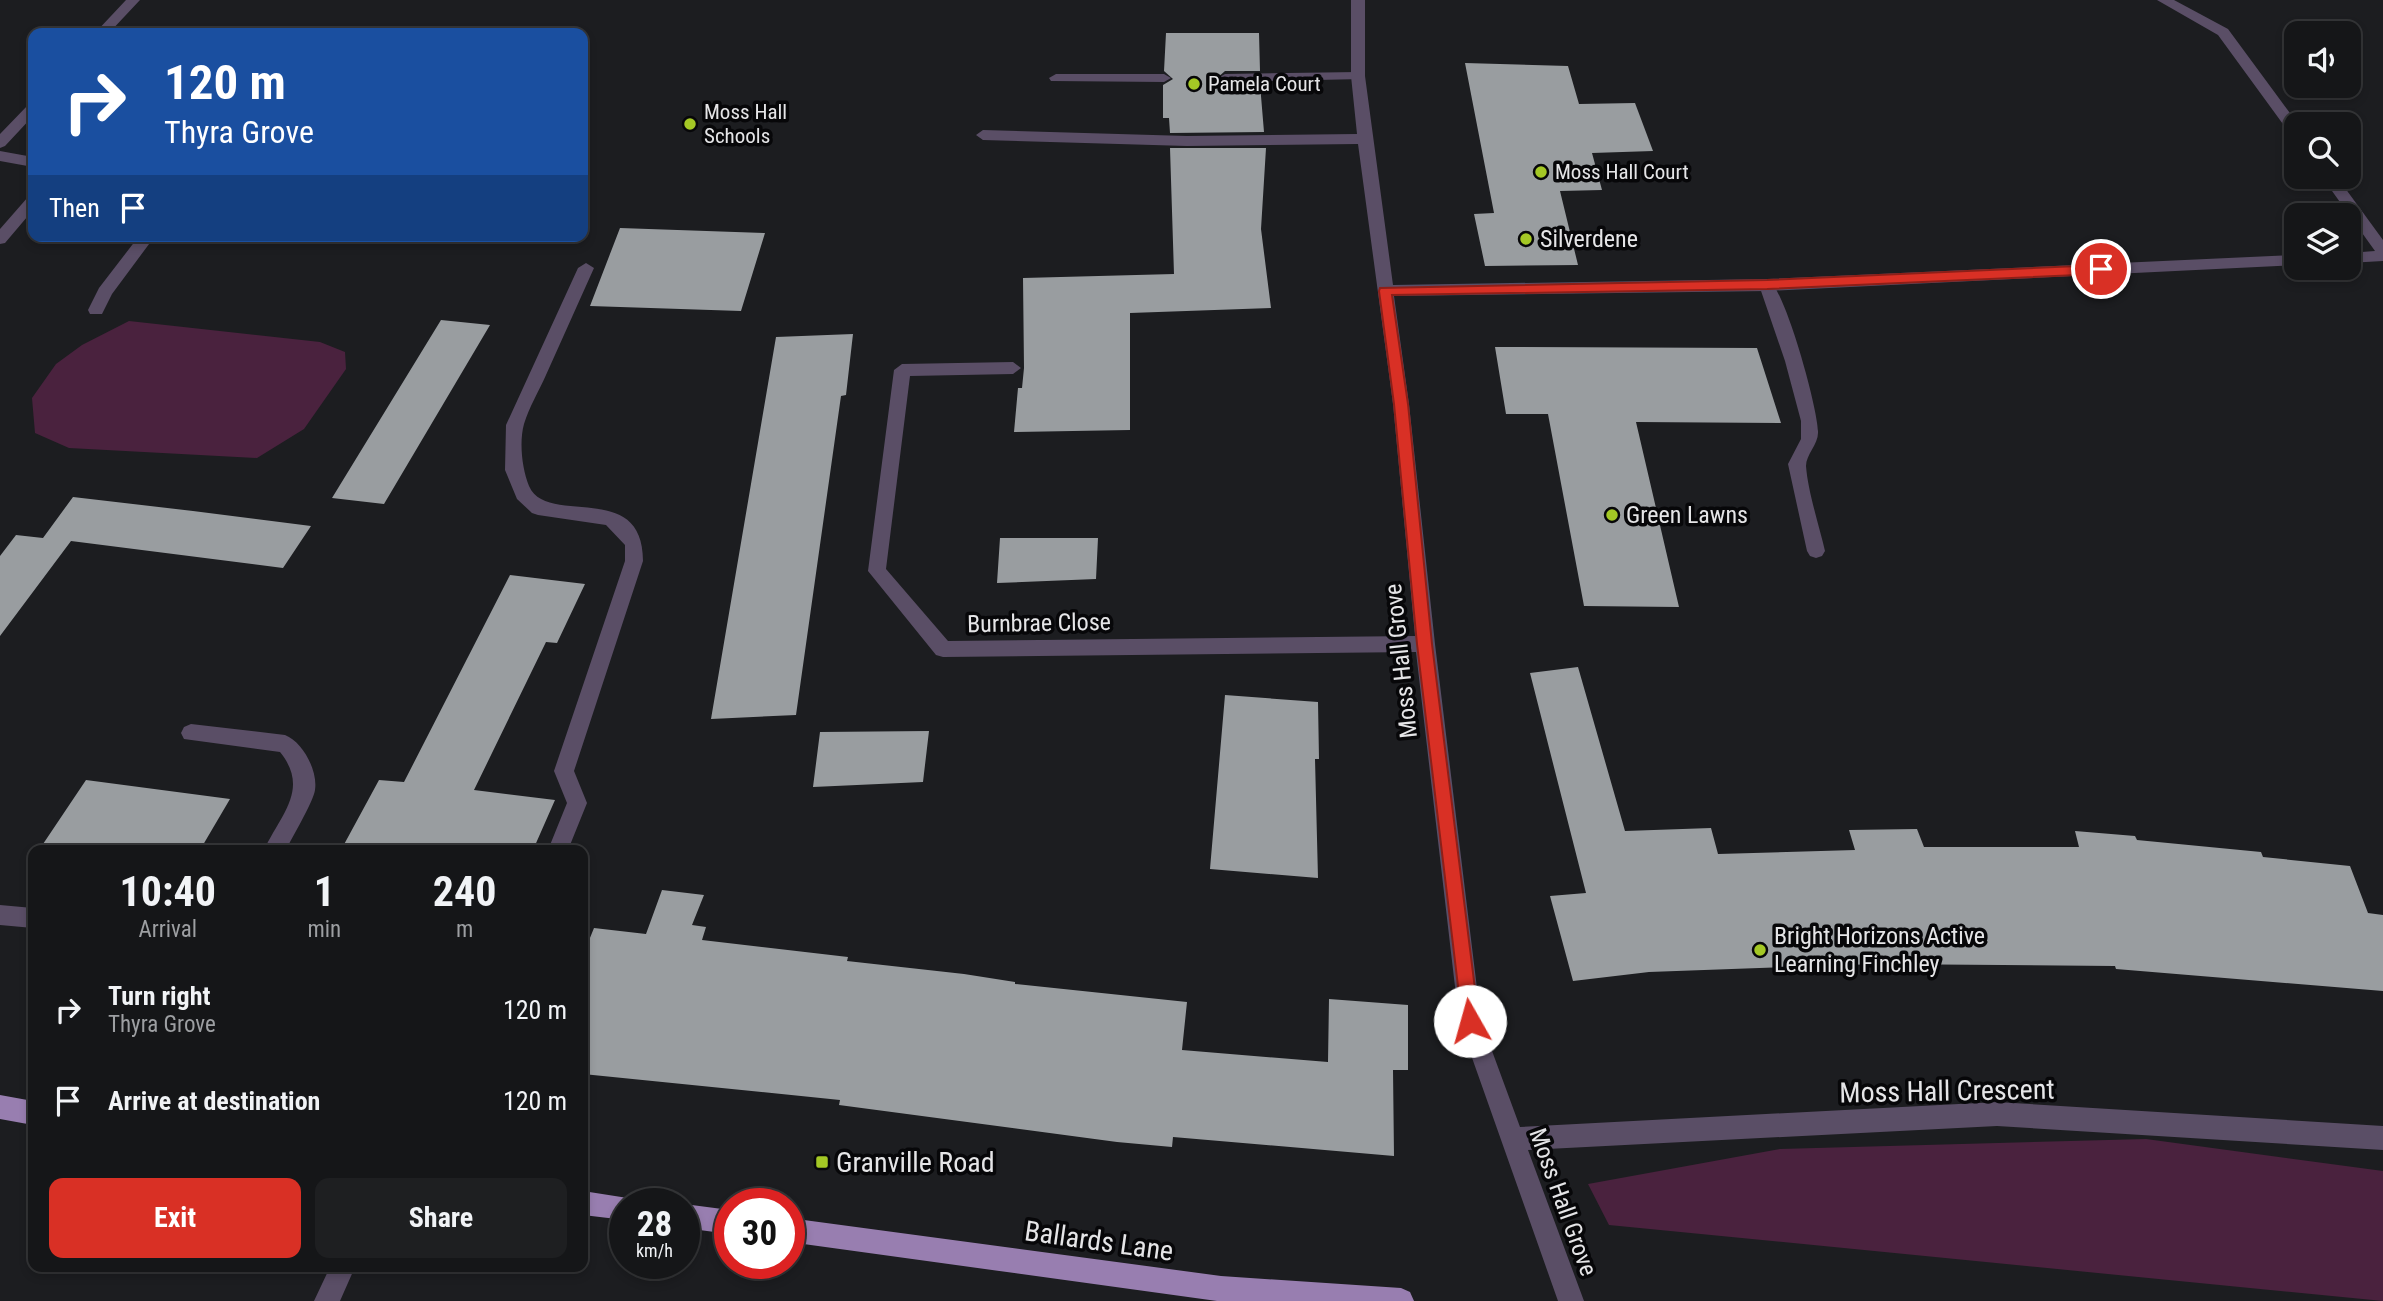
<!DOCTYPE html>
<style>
body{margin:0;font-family:"Roboto Condensed",sans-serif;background:#1e1f21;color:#f1f3f6;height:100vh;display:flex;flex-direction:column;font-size:26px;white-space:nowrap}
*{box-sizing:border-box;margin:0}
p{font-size:23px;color:#9d9fa2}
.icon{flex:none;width:38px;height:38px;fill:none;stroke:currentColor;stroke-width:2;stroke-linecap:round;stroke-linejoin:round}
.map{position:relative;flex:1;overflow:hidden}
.drawer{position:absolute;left:28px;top:845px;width:560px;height:427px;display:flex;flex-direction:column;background:#151618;border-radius:14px;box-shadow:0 4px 10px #0003,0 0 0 2px #343537}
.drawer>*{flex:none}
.hud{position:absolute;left:28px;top:28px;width:560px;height:214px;border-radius:14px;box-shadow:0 4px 10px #0003,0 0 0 2px #343537;background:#1a4fa0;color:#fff;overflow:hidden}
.fabs{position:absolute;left:2284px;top:21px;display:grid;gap:14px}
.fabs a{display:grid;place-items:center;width:77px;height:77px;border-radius:14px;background:#151618;box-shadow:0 4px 10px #0003,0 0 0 2px #343537;font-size:35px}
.speed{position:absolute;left:609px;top:1188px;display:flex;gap:14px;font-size:35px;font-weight:700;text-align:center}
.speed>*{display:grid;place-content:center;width:91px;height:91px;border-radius:50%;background:#151618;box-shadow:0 4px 10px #0003,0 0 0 2px #343537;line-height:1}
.speed small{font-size:18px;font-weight:400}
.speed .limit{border:10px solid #d22;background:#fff;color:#111}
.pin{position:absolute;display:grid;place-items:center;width:60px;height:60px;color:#fff;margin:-30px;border:4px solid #fff;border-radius:50%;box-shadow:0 2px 7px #0007}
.me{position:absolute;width:77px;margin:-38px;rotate:353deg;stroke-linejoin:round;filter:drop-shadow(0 0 5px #0008)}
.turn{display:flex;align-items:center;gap:24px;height:147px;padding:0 21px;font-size:32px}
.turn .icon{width:91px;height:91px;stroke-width:2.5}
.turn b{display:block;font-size:49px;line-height:60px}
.then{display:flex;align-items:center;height:66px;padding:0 21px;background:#0003;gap:14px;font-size:26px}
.eta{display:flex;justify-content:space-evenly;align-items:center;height:119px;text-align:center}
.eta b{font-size:42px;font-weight:700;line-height:49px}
.button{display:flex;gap:14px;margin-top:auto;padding:14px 21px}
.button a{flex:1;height:80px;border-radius:14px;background:#d93025;color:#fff;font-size:28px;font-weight:700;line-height:80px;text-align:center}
.button a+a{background:#1e1f21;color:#f1f3f6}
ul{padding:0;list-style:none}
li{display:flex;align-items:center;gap:21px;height:91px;padding:0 21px}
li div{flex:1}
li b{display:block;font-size:26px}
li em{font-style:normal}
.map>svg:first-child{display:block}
.green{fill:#4a223e}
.building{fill:#999da0}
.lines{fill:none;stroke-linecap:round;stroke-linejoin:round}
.service{fill:#5a4e66;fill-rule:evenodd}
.minor{fill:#5a4e66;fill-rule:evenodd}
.primary{fill:#987eb0;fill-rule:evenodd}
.route{fill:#d93025;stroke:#8d1f18;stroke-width:2}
.poi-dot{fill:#a4c825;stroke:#070709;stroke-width:2.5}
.labels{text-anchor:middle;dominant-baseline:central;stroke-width:7;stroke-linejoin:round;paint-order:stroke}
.far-poi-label{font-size:21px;fill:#e5e5e7;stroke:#070709;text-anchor:start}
.poi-label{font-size:24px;fill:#e5e5e7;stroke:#070709;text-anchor:start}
.street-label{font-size:24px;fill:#e5e5e7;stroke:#070709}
.near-street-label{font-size:28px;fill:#e5e5e7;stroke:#070709}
.near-poi-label{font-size:28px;fill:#e5e5e7;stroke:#070709;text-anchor:start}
</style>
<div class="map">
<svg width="2383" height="1301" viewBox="0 0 2383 1301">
<rect width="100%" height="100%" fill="#1c1d20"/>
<!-- green -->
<path class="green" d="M129,321L320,342L345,352L346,369L304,429L257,458L69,448L35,433L32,398L56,364L82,345Z
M2146,1139L2383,1171V1301L1609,1225L1588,1184L1780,1149Z"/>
<!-- building -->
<path class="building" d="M1166,33H1259L1260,71H1225L1216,79L1225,85L1260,84L1264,132L1170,133L1169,118H1163V85L1173,79L1164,71Z
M1465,63L1568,66L1579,104L1635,103L1653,151L1592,153L1602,190L1560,191L1578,265L1485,266L1474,214L1494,213Z
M1170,148H1266L1261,229L1271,308L1130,313V430L1014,432L1018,388H1022L1024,368L1023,278L1174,274Z
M620,228L765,233L741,311L590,306Z
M441,320L490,325L384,504L332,498Z
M853,334L846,395L841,396L796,715L711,719L776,337Z
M1495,347L1757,348L1781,423L1636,422L1679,607L1584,606L1548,414H1506Z
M73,497L193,511L311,526L283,568L71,541L0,636V556L16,535L43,538Z
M1000,538H1098L1096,579L997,583Z
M510,575L585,584L557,643L546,642L474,790L555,800L533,850H341L379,780L404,782Z
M1578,667L1625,831L1711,828L1718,854L1855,850L1849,830L1917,829L1924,847H2079L2075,831L2135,836L2137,840L2261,852L2263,857L2350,866L2368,913L2383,915V991L2116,969L2115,966L1875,964L1649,972L1573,981L1550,896L1586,893L1530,673Z
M1225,695L1318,702L1319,759H1315L1318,878L1210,869Z
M929,731L923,782L813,787L820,732Z
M86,780L230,799L200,850H39Z
M662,890L704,895L692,925L706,927L702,940L848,957L847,961L964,974L1015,982V984L1187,1002L1182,1050L1328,1062L1329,999L1408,1005V1070H1393L1394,1156L1173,1137L1172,1147L1117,1142L839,1105L840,1100L583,1074V955L594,928L646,934Z"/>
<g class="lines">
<!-- service -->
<path class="service" d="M1358,72L1365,76L1363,79L1225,82L1218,78L1225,74Z
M1056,74H1164L1171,78L1164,82L1051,81L1049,78Z
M0,151L33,157V167L0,161Z
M33,196V210L5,243L0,244V229L28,197Z
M139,236H155L112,294L102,314H90L88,310L99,288Z
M586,263L594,268C578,304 562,339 546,375C539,391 529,407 524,424C519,442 522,469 529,486C547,528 643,478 643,561L574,771L587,803L568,850H548L567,803L554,771L625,561V545L606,525L538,515L532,513L517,499L505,470L506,425L578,268Z
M1767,279C1784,284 1818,409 1818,431C1819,444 1806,454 1806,466C1808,492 1819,525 1825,551L1822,556L1816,558L1810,556L1807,551L1788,464L1801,439V421L1785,361L1759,285Z
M191,724L285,735C303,742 318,771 315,790C313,803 292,837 286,850H264C281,814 310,789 280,752L184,739L181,733L184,727Z
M0,905L33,908V928L0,925Z"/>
<!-- minor -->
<path class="minor" d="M126,0H140L109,33H95Z
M1351,0H1365V76L1393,285L1767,279L2296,255V265L1767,291L1394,296L1409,404L1435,644L1481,1021L1520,1127L1997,1102L2383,1126V1150L1997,1126L1528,1150L1584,1301H1558L1459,1021L1416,652L943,657L936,655L868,571L894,370L902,364L1013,362L1021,368L1013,374L910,376L886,569L948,641L1415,636L1393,404L1358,144L1187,146L983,140L976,135L983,130L1187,136L1357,134L1351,76Z
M2157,0H2174L2228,29L2298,124L2296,137L2291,135L2218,35Z
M33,104V116L5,146L0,148V134L28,105Z
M2322,177H2337L2383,240V261L2348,263V253L2375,251Z
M330,1267H355L340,1301H314Z"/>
<!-- primary -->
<path class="primary" d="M0,1095L33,1101V1125L0,1119Z
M583,1191L634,1199L636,1204H625V1220L583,1215Z
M683,1204H684L730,1210V1234L684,1228Z
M789,1218L1221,1276L1401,1288L1410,1292L1414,1301H1217L789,1242Z"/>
</g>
<!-- route -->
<path class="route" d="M2101,265L2108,269L2101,274L1767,289L1392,295L1408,404L1432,644L1479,1021L1476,1028L1470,1031L1463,1028L1417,644L1394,404L1379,291L1380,288L1767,280Z"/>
<!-- markers -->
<g class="poi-dot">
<circle cx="1194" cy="84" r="7"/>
<circle cx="690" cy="124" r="7"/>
<circle cx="1541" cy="172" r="7"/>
<circle cx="1526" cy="239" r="7"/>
<circle cx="1612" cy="515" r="7"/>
<circle cx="1760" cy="950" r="7"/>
<rect x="815" y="1155" width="14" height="14" rx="3.5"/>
</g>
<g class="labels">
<!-- far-poi labels -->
<g class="far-poi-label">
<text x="1208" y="84">Pamela Court</text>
<text x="704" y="112">Moss Hall<tspan x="704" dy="24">Schools</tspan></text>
<text x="1555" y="172">Moss Hall Court</text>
</g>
<!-- poi labels -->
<g class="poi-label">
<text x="1540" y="239">Silverdene</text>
<text x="1626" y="515">Green Lawns</text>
<text x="1774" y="936">Bright Horizons Active<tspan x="1774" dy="28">Learning Finchley</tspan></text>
</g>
<!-- street labels -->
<g class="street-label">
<text transform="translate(1039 623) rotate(-1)">Burnbrae Close</text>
<text transform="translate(1401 661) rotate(-96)">Moss Hall Grove</text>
<text transform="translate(1563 1202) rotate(70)">Moss Hall Grove</text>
</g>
<!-- near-street labels -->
<g class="near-street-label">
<text transform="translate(1947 1091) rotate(-1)">Moss Hall Crescent</text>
<text transform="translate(1099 1241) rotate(8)">Ballards Lane</text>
</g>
<!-- near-poi labels -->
<g class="near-poi-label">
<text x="836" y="1162">Granville Road</text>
</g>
</g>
</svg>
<div class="fabs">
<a><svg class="icon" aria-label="sound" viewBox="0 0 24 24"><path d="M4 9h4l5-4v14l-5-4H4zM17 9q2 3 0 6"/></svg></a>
<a><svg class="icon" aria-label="search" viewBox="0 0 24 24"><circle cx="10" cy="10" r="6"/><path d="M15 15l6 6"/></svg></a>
<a><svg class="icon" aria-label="layers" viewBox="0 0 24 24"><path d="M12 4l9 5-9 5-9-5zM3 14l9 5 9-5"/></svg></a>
</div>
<div class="speed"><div>28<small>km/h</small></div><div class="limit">30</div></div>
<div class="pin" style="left:2101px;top:269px;background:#d93025"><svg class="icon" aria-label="arrive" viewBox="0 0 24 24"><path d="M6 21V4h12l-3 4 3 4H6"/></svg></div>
<svg class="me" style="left:1470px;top:1021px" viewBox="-20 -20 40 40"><circle r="19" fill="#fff"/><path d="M0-13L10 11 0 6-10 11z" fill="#d93025"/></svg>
<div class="hud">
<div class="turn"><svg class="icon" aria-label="right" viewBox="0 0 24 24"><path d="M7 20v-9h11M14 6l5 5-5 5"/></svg><div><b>120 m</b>Thyra Grove</div></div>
<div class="then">Then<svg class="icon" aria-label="arrive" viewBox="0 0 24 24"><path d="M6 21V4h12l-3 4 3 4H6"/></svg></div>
</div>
<section class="drawer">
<div class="eta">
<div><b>10:40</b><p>Arrival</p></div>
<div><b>1</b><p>min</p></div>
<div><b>240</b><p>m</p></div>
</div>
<ul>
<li><svg class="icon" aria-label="right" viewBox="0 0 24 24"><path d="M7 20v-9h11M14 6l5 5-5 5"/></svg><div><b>Turn right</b><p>Thyra Grove</p></div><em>120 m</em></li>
<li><svg class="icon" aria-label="arrive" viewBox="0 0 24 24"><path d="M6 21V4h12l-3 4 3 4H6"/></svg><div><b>Arrive at destination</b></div><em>120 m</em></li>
</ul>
<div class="button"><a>Exit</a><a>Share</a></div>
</section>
</div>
